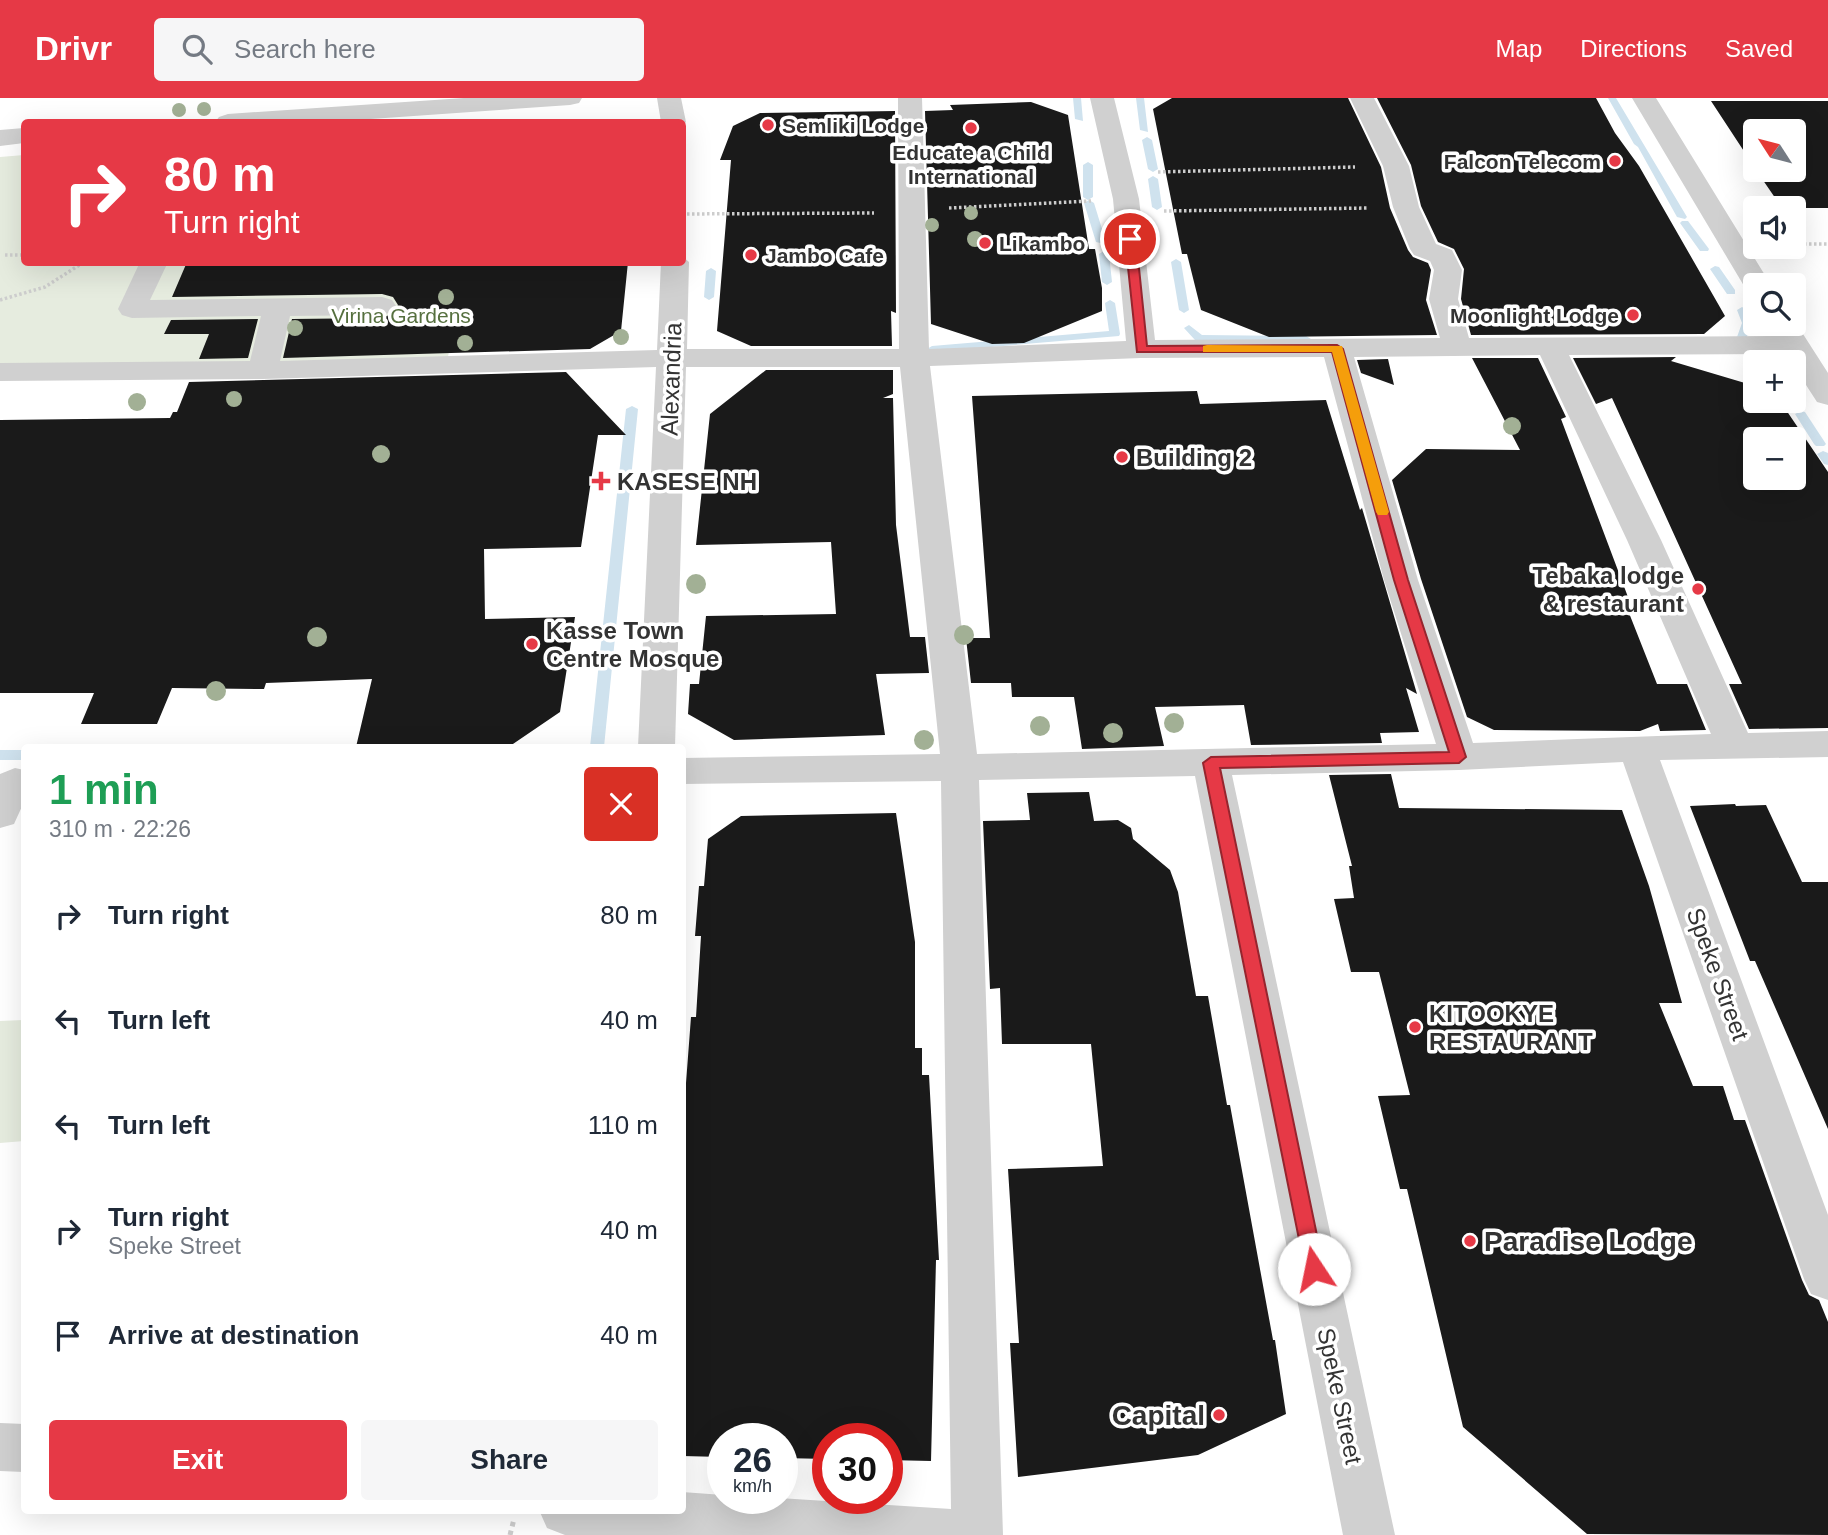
<!DOCTYPE html>
<meta charset="utf-8">
<style>
body{margin:0;font-family:Helvetica,sans-serif;background:#f6f6f7;color:#1f2937;height:100vh;display:flex;flex-direction:column;font-size:26px;white-space:nowrap}
*{box-sizing:border-box;margin:0}
p{font-size:23px;color:#747a83}
.icon{flex:none;width:38px;height:38px;fill:none;stroke:currentColor;stroke-width:2;stroke-linecap:round;stroke-linejoin:round}
.map{position:relative;flex:1;overflow:hidden}
.panel{position:absolute;left:21px;top:646px;width:665px;height:770px;display:flex;flex-direction:column;background:#fff;border-radius:7px;box-shadow:0 7px 28px #0002}
.panel>*{flex:none}
.guide{position:absolute;left:21px;top:21px;width:665px;height:147px;border-radius:7px;box-shadow:0 7px 28px #0002;background:#e63946;color:#fff;overflow:hidden}
.needle{width:46px;rotate:306deg}
.tools{position:absolute;left:1743px;top:21px;display:grid;gap:14px}
.tools a{display:grid;place-items:center;width:63px;height:63px;border-radius:7px;background:#fff;box-shadow:0 7px 28px #0002;font-size:35px}
.speed{position:absolute;left:707px;top:1325px;display:flex;gap:14px;font-size:35px;font-weight:700;text-align:center}
.speed>*{display:grid;place-content:center;width:91px;height:91px;border-radius:50%;background:#fff;box-shadow:0 7px 28px #0002;line-height:1}
.speed small{font-size:18px;font-weight:400}
.speed .limit{border:10px solid #d22;background:#fff;color:#111}
.pin{position:absolute;display:grid;place-items:center;width:60px;height:60px;color:#fff;margin:-30px;border:4px solid #fff;border-radius:50%;box-shadow:0 2px 7px #0007}
.me{position:absolute;width:77px;margin:-38px;rotate:349deg;stroke-linejoin:round;filter:drop-shadow(0 0 5px #0008)}
.turn{display:flex;align-items:center;gap:24px;height:147px;padding:0 28px;font-size:32px}
.turn .icon{width:91px;height:91px;stroke-width:2.5}
.turn b{display:block;font-size:49px;line-height:60px}
.round{display:grid;place-items:center;flex:none;width:74px;height:74px;border-radius:7px;background:#f6f6f7}
.overview{display:flex;align-items:center;justify-content:space-between;height:119px;padding:0 28px}
h1{font-size:42px;font-weight:700;line-height:52px;color:#1e9e55}
.cta{display:flex;gap:14px;margin-top:auto;padding:14px 28px}
.cta a{flex:1;height:80px;border-radius:7px;background:#e63946;color:#fff;font-size:28px;font-weight:700;line-height:80px;text-align:center}
.cta a+a{background:#f6f6f7;color:#1f2937}
ul{padding:0;list-style:none}
li{display:flex;align-items:center;gap:21px;height:105px;padding:0 28px}
li div{flex:1}
li b{display:block;font-size:26px}
li em{font-style:normal}
header{display:flex;align-items:center;gap:42px;box-sizing:border-box;height:98px;padding:0 35px;background:#e63946;color:#fff}
header strong{font-size:33px}
nav{display:flex;gap:38px;margin-inline-start:auto;font-size:24px}
.search{width:490px;height:63px;background:#f6f6f7;display:flex;align-items:center;gap:18px;box-sizing:border-box;padding:0 24px;border-radius:7px;color:#747a83;font-size:26px}
.map>svg:first-child{display:block}
.green{fill:#e6ecdf}
.lines{fill:none;stroke-linecap:round;stroke-linejoin:round}
.stream{fill:#cfe2ee;fill-rule:evenodd}
.building{fill:#1a1a1a;fill-rule:evenodd}
.path-far1{stroke:#cdcdcd;stroke-width:3.5;stroke-dasharray:2.5 2.5;stroke-linecap:butt}
.path{stroke:#cdcdcd;stroke-width:5;stroke-dasharray:4.5 4.5;stroke-linecap:butt}
.minor{fill:#d0d0d0;fill-rule:evenodd}
.tree{fill:#a2b095}
.route{fill:#e63946;stroke:#96252e;stroke-width:2}
.slow{fill:#f59e0b}
.poi-dot{fill:#e63946;stroke:#fff;stroke-width:2.5}
.labels{text-anchor:middle;dominant-baseline:central;stroke-width:7;stroke-linejoin:round;paint-order:stroke}
.far-poi-label{font-size:21px;font-weight:bold;fill:#333;stroke:#fff;text-anchor:start}
.far-park-label{font-size:21px;fill:#56703f;stroke:#fff}
.street-label{font-size:24px;fill:#333;stroke:#fff}
.poi-label{font-size:24px;font-weight:bold;fill:#333;stroke:#fff;text-anchor:start}
.near-poi-label{font-size:28px;font-weight:bold;fill:#333;stroke:#fff;text-anchor:start}
</style>
<header>
<strong>Drivr</strong>
<div class="search"><svg class="icon" aria-label="search" viewBox="0 0 24 24"><circle cx="10" cy="10" r="6"/><path d="M15 15l6 6"/></svg>Search here</div>
<nav><a>Map</a><a>Directions</a><a>Saved</a></nav>
</header>
<div class="map">
<svg width="1828" height="1437" viewBox="0 0 1828 1437">
<rect width="100%" height="100%" fill="#fff"/>
<!-- green -->
<path class="green" d="M24,57V164L465,165L446,270L0,265V59Z
M24,922V1043L0,1045V923Z"/>
<g class="lines">
<!-- stream -->
<path class="stream" d="M1073,0H1081L1083,23L1075,21Z
M1136,0H1144L1148,34L1140,32Z
M1608,0H1616L1687,119L1685,121L1677,119L1638,49L1634,46Z
M1147,39L1152,42L1158,71L1153,74L1148,71L1142,42Z
M1088,64L1093,67V99L1088,102L1083,99V67Z
M1153,78L1158,81L1162,109L1157,112L1152,109L1148,81Z
M1089,102L1094,105L1106,144L1105,146L1096,144L1084,105Z
M1682,123H1688L1709,151L1708,153H1700L1680,125Z
M1104,153L1109,156L1112,184L1107,187L1102,184L1099,156Z
M1176,161L1181,164L1189,212L1184,215L1179,212L1171,164Z
M1715,168L1719,169L1735,192V196H1727L1710,171Z
M711,170L716,173L714,199L709,202L704,199L706,173Z
M1110,202L1115,205L1120,236L1119,238L932,254L927,251L932,248L1109,233L1105,205Z
M1742,209L1747,212L1752,225L1747,239L1742,242L1737,239L1742,225L1737,212Z
M1189,227L1202,237L1306,238L1311,241L1306,244L1199,243L1195,242L1184,230Z
M1794,302L1796,305L1790,308L1783,303Z
M632,308L638,311L604,649H590L626,311Z
M1801,313L1805,314L1826,346L1824,348H1816L1814,346L1795,316Z
M1823,353L1828,355V367L1824,366L1817,356Z
M0,652H24V662H0Z"/>
</g>
<!-- building -->
<path class="building" d="M1172,0H1348L1381,69L1390,110L1408,152L1413,159L1428,165L1431,172L1426,202L1437,237L1269,239L1201,212L1187,156H1182L1153,11Z
M1377,0H1596L1615,35L1639,68L1725,218L1704,236L1471,237L1461,201L1464,171L1454,151L1438,144L1421,108L1411,67Z
M1711,3H1828V110H1782L1756,72H1794V33H1755V70Z
M1031,4L1068,17L1089,151H1095L1102,190V213L1024,245L992,246L931,226L925,13L953,12L950,7Z
M895,13L896,215L891,213L892,248H751L717,233L731,62H720L733,28L760,15Z
M187,164H628L621,233L590,251L283,260L292,221L382,220L394,215L398,207L393,199L382,196L172,199Z
M258,221L248,260L199,261L209,236H164L171,222Z
M1676,259L1671,263L1755,288V303H1780L1828,374V630L1749,631L1729,586H1742L1612,300L1596,306L1573,260ZM1755,341H1794V380H1755Z
M1472,260H1538L1566,319L1561,321L1634,515H1629L1657,586H1687L1706,632L1660,633L1658,626L1640,633L1494,632L1467,619L1421,481L1392,382L1426,351L1520,352Z
M1388,261L1394,287L1361,275L1357,262Z
M766,272H893V296L883,300H893L896,427L910,539H925L929,575L876,576L885,637L734,642L688,616L690,586H699L706,518L836,516L831,444L696,447L710,316Z
M566,274L626,337H598L581,449L484,451L485,521L575,519L560,614L510,648L356,649L372,581L266,585L264,591L172,590L157,626H81L94,595H0V322L170,320L173,314H177L189,284Z
M1197,293L1200,306L1326,302L1360,412L1362,410L1417,596L1406,590L1419,634L1380,635L1382,645L1251,647L1244,607L1155,609L1164,648L1082,651L1074,599H1012L1011,585H971L966,540H990L972,298Z
M1391,676L1399,710L1622,712L1649,788L1682,905H1659L1693,988H1723L1734,1022H1745L1802,1182L1809,1197L1819,1202L1828,1224V1437L1587,1436L1463,1329L1407,1091H1400L1378,998L1410,997L1379,874H1351L1334,801L1354,800L1349,768H1352L1329,677Z
M1089,694L1094,723L1118,722L1131,730L1133,741L1170,772L1178,794L1196,898H1208L1227,1007H1230L1273,1242H1275L1286,1316L1198,1357L1018,1379L1010,1245H1019L1008,1071L1103,1068L1091,946H1002L1000,890L990,891L983,723L1030,722L1027,695Z
M1735,706L1736,708L1766,707L1802,784H1828V1031L1755,863H1750L1690,708Z
M896,715L915,844V950H922V977H929L939,1162H936L931,1363L887,1362V1340H828V1361L782,1360V1340H723V1359L682,1358V986L686,985L691,919H696L701,838H695L699,788H704L708,741L741,718Z"/>
<g class="lines">
<!-- path-far1 -->
<path class="path-far1" d="M1158,74L1355,69
M949,110L1091,103
M1164,113L1368,110
M682,116L874,115
M1794,146H1828
M5,157H24
M0,202L45,189L84,164"/>
<!-- path -->
<path class="path" d="M510,1437L514,1421"/>
<!-- minor -->
<path class="minor" d="M464,0H582L579,5L570,7L328,24H215L219,19L228,16Z
M657,0H681L686,24L682,28V24H661Z
M898,0H922L929,251L1126,243L1113,101L1090,0H1114L1139,101L1155,242L1440,240L1429,201L1434,172L1430,163L1414,157L1410,151L1393,109L1383,68L1350,0H1374L1409,68L1419,109L1436,146L1452,152L1462,172L1458,201L1469,240L1775,238L1768,226H1794V222L1828,275V307L1817,304L1786,256L1569,257L1661,442L1748,635L1828,633V659L1660,662L1828,1117V1202L1811,1196L1804,1181L1623,664L1459,672L1232,677L1395,1437H1343L1195,678L979,682L1003,1437H565L547,1430L539,1412H682V1394L723,1397V1400H779L951,1411L941,683L682,686V660L940,656L900,269H686L675,649H638L656,269L263,281L0,283V265L250,263L261,218L132,220L122,217L118,211L140,164H168L150,202L382,199L392,202L396,208L392,214L382,217L290,218L280,263L657,252L661,164H682V158L689,164L687,251H899ZM1540,257L1627,442L1711,636L1473,645L1418,482L1354,259ZM1324,259L1384,482L1436,646L977,656L930,268L1141,260Z
M1632,0H1656L1771,187H1755V195L1747,193Z
M24,30V45L0,48V32Z
M15,670L24,672V704L14,726L0,730V676Z
M0,1325L24,1326V1374L0,1373Z"/>
</g>
<!-- trees -->
<g class="tree">
<circle cx="204" cy="11" r="7"/>
<circle cx="179" cy="12" r="7"/>
<circle cx="971" cy="115" r="7"/>
<circle cx="932" cy="127" r="7"/>
<circle cx="975" cy="141" r="8"/>
<circle cx="446" cy="199" r="8"/>
<circle cx="400" cy="217" r="8"/>
<circle cx="295" cy="230" r="8"/>
<circle cx="621" cy="239" r="8"/>
<circle cx="465" cy="245" r="8"/>
<circle cx="234" cy="301" r="8"/>
<circle cx="137" cy="304" r="9"/>
<circle cx="1512" cy="328" r="9"/>
<circle cx="381" cy="356" r="9"/>
<circle cx="696" cy="486" r="10"/>
<circle cx="964" cy="537" r="10"/>
<circle cx="317" cy="539" r="10"/>
<circle cx="216" cy="593" r="10"/>
<circle cx="1174" cy="625" r="10"/>
<circle cx="1040" cy="628" r="10"/>
<circle cx="1113" cy="635" r="10"/>
<circle cx="924" cy="642" r="10"/>
</g>
<!-- route -->
<path class="route" d="M1130,138L1136,141L1147,248L1337,247L1343,251L1408,482L1466,659L1459,665L1220,670L1324,1171L1321,1177L1314,1179L1308,1177L1305,1171L1203,665L1211,659L1449,654L1394,482L1332,254H1137L1125,141Z"/>
<!-- slow -->
<path class="slow" d="M1207,247L1342,248L1389,414L1387,417H1378L1376,414L1332,254H1203V248Z"/>
<!-- markers -->
<g class="poi-dot">
<circle cx="768" cy="27" r="7"/>
<circle cx="971" cy="30" r="7"/>
<circle cx="1615" cy="63" r="7"/>
<circle cx="985" cy="145" r="7"/>
<circle cx="751" cy="157" r="7"/>
<circle cx="1633" cy="217" r="7"/>
<circle cx="1122" cy="359" r="7"/>
<path d="M597.5 372.5h7v7h7v7h-7v7h-7v-7h-7v-7h7z"/>
<circle cx="1698" cy="491" r="7"/>
<circle cx="532" cy="546" r="7"/>
<circle cx="1415" cy="929" r="7"/>
<circle cx="1470" cy="1143" r="7"/>
<circle cx="1219" cy="1317" r="7"/>
</g>
<g class="labels">
<!-- far-poi labels -->
<g class="far-poi-label">
<text x="782" y="27">Semliki Lodge</text>
<text x="971" y="54" text-anchor="middle">Educate a Child<tspan x="971" dy="24">International</tspan></text>
<text x="1601" y="63" text-anchor="end">Falcon Telecom</text>
<text x="999" y="145">Likambo</text>
<text x="765" y="157">Jambo Cafe</text>
<text x="1619" y="217" text-anchor="end">Moonlight Lodge</text>
</g>
<!-- far-park labels -->
<g class="far-park-label">
<text x="401" y="217">Virina Gardens</text>
</g>
<!-- street labels -->
<g class="street-label">
<text transform="translate(671 281) rotate(-88)">Alexandria</text>
<text transform="translate(1718 876) rotate(70)">Speke Street</text>
<text transform="translate(1340 1298) rotate(78)">Speke Street</text>
</g>
<!-- poi labels -->
<g class="poi-label">
<text x="1136" y="359">Building 2</text>
<text x="617" y="383">KASESE NH</text>
<text x="1684" y="477" text-anchor="end">Tebaka lodge<tspan x="1684" dy="28">&amp; restaurant</tspan></text>
<text x="546" y="532">Kasse Town<tspan x="546" dy="28">Centre Mosque</tspan></text>
<text x="1429" y="915">KITOOKYE<tspan x="1429" dy="28">RESTAURANT</tspan></text>
</g>
<!-- near-poi labels -->
<g class="near-poi-label">
<text x="1484" y="1143">Paradise Lodge</text>
<text x="1205" y="1317" text-anchor="end">Capital</text>
</g>
</g>
</svg>
<div class="tools">
<a><svg class="needle" viewBox="-14 -14 28 28"><path d="M0-13l5 13h-10z" fill="#e53935"/><path d="M0 13l5-13h-10z" fill="#747a83"/></svg></a>
<a><svg class="icon" aria-label="sound" viewBox="0 0 24 24"><path d="M4 9h4l5-4v14l-5-4H4zM17 9q2 3 0 6"/></svg></a>
<a><svg class="icon" aria-label="search" viewBox="0 0 24 24"><circle cx="10" cy="10" r="6"/><path d="M15 15l6 6"/></svg></a>
<a>+</a>
<a>−</a>
</div>
<div class="speed"><div>26<small>km/h</small></div><div class="limit">30</div></div>
<div class="pin" style="left:1130px;top:141px;background:#d93025"><svg class="icon" aria-label="arrive" viewBox="0 0 24 24"><path d="M6 21V4h12l-3 4 3 4H6"/></svg></div>
<svg class="me" style="left:1314px;top:1171px" viewBox="-20 -20 40 40"><circle r="19" fill="#fff"/><path d="M0-13L10 11 0 6-10 11z" fill="#e63946"/></svg>
<div class="guide">
<div class="turn"><svg class="icon" aria-label="right" viewBox="0 0 24 24"><path d="M7 20v-9h11M14 6l5 5-5 5"/></svg><div><b>80 m</b>Turn right</div></div>
</div>
<section class="panel">
<div class="overview"><div><h1>1 min</h1><p>310 m · 22:26</p></div><a class="round" style="background:#d93025;color:#fff"><svg class="icon" aria-label="close" viewBox="0 0 24 24"><path d="M6 6l12 12M18 6L6 18"/></svg></a></div>
<ul>
<li><svg class="icon" aria-label="right" viewBox="0 0 24 24"><path d="M7 20v-9h11M14 6l5 5-5 5"/></svg><div><b>Turn right</b></div><em>80 m</em></li>
<li><svg class="icon" aria-label="left" viewBox="0 0 24 24"><path d="M17 20v-9H6M10 6l-5 5 5 5"/></svg><div><b>Turn left</b></div><em>40 m</em></li>
<li><svg class="icon" aria-label="left" viewBox="0 0 24 24"><path d="M17 20v-9H6M10 6l-5 5 5 5"/></svg><div><b>Turn left</b></div><em>110 m</em></li>
<li><svg class="icon" aria-label="right" viewBox="0 0 24 24"><path d="M7 20v-9h11M14 6l5 5-5 5"/></svg><div><b>Turn right</b><p>Speke Street</p></div><em>40 m</em></li>
<li><svg class="icon" aria-label="arrive" viewBox="0 0 24 24"><path d="M6 21V4h12l-3 4 3 4H6"/></svg><div><b>Arrive at destination</b></div><em>40 m</em></li>
</ul>
<div class="cta"><a>Exit</a><a>Share</a></div>
</section>
</div>
